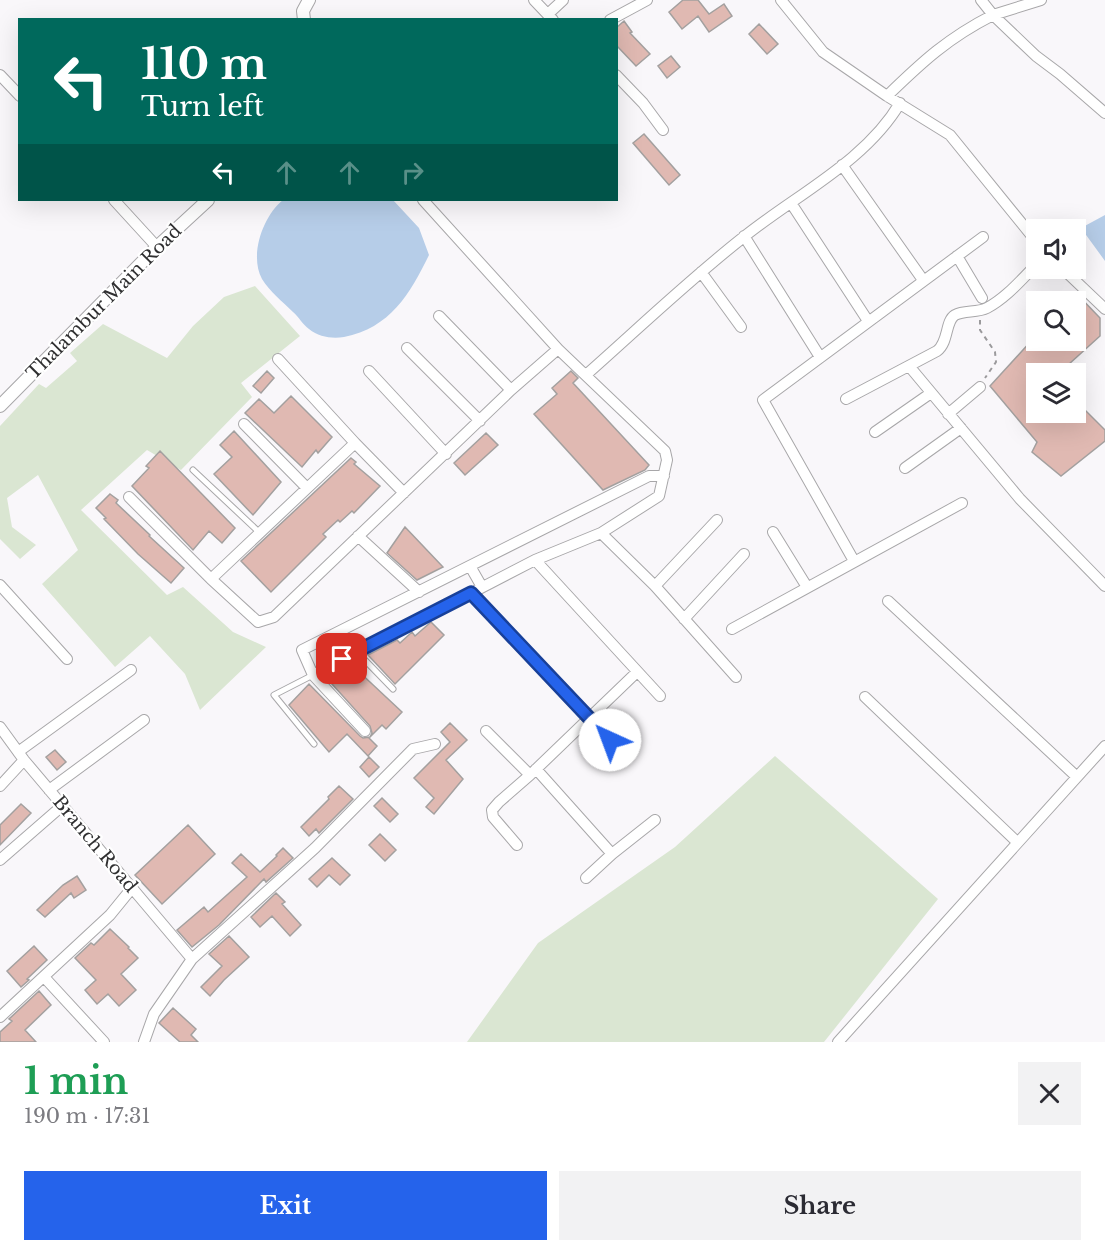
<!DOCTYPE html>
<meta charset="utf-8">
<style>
body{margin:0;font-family:"Libre Baskerville",serif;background:#f2f2f3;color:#2b2b33;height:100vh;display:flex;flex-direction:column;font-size:22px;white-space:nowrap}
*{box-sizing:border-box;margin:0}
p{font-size:20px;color:#7c7c81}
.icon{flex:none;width:33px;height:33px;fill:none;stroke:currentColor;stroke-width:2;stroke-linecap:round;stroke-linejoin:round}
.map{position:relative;height:1042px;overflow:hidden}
.drawer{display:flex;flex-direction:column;background:#fff;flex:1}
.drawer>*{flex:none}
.banner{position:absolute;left:18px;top:18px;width:600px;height:183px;border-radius:0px;box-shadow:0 6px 24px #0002;background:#00695c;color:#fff;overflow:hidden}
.tools{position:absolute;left:1026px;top:219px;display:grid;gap:12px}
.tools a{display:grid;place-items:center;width:60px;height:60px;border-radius:0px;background:#fff;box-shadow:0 6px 24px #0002;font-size:30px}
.pin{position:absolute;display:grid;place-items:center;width:51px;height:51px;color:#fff;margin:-26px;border-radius:12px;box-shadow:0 3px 9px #0006}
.me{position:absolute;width:66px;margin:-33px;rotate:317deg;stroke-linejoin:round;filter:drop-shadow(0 0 4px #0008)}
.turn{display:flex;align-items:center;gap:21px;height:126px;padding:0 24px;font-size:27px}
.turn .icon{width:78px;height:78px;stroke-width:2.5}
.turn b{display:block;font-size:42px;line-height:51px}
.lanes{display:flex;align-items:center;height:57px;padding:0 24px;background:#0003;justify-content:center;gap:30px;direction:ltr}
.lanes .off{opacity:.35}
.round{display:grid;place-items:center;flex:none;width:63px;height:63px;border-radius:0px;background:#f2f2f3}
.overview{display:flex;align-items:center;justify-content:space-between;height:102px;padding:0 24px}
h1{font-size:36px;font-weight:700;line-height:45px;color:#1e9e55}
.action{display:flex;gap:12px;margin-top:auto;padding:12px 24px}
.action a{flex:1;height:69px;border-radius:0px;background:#2563eb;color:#fff;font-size:24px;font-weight:700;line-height:69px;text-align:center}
.action a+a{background:#f2f2f3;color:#2b2b33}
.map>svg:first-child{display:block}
.green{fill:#dae6d2}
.water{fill:#b6cde8}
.building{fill:#e0b9b2;stroke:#a3a09f;stroke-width:1.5}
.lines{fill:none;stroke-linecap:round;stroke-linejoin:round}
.service-casing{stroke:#a8a7a9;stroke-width:7}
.minor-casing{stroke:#a8a7a9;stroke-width:12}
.tertiary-casing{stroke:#a8a7a9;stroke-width:14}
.path{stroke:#9b9a9c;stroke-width:2;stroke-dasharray:4.5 4.5;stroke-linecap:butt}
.service{stroke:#fff;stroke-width:5}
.minor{stroke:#fff;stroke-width:10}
.tertiary{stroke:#fff;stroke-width:12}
.route-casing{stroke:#184099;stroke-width:15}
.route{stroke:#2563eb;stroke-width:10}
.labels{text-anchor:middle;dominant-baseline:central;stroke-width:4.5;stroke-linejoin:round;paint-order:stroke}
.street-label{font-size:18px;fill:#303031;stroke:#fff}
</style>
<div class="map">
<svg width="1105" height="1042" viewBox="0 0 1105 1042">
<rect width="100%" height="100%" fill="#f9f7fa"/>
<!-- green -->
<path class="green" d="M255,286L300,336L241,383L252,397L181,470L147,450L81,510L167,595L183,587L233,632L266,647L200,710L185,674L150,636L115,667L42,584L78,550L38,475L7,498L12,527L36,545L20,559L0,539V426L39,384L46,388L77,361L70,353L103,324L167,358L193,326L224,297Z
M775,756L938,899L824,1042H467L538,943L675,847Z"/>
<!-- water -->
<path class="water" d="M283,200H393L419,228L429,255C410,294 390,328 344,337C332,339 319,337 309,329C303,325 299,317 293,312C282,301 270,292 262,279C249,255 263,216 283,200Z
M1105,215V261L1081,228Z"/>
<!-- building -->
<path class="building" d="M683,0H698L709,14L724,4L732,16L709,32L698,16L682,29L669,12Z
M624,21L632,32L630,33L650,54L636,66L616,45V28Z
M759,24L778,44L767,54L749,34Z
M671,56L680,67L667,78L658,66Z
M644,134L680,175L669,185L633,143Z
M1076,293L1100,318V336L1058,374H1036V412H1076V401L1105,430V441L1061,476L1032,452L1037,442L990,386L1032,340H1076Z
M267,371L274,378L261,393L253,386Z
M571,371L578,378L573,383L649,465L645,470L603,490L534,414L557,394L552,388Z
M291,396L332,437L318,453L316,450L302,467L245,413L259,399L274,413Z
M234,431L281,482L253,515L214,474L232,457L220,445Z
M486,433L498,445L465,475L454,463Z
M160,451L235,528L222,543L209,531L193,550L132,486L149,468L146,466Z
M351,458L356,462L354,464L380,486L354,513L352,511L340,522L338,520L323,534L326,537L271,592L241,561Z
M110,494L118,500L116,503L150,535L149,536L184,568L171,583L138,554L104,519L106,518L96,508Z
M405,527L443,567L417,580L387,553Z
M431,622L444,635L395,684L368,655L397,640L400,643L412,632L415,636Z
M355,668L402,712L386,729L382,725L369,738L377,746L368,756L347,734L329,752L289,705L309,684L360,736L363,738L370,737L372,733L370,726L332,684L341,673L346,678Z
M450,723L467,740L446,760L463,779L434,814L426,807L434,798L414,778L450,742L441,732Z
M55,750L66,762L57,770L46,757Z
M369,757L379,767L369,777L360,767Z
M339,786L353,799L319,833L316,829L309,836L301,827L329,799L328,797Z
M382,798L398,814L390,822L374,806Z
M21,804L31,813L0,845V825Z
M188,825L215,854L162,904L135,875Z
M380,834L396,850L385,861L369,845Z
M283,848L293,858L266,882L264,879L219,925L192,947L177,930L204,907L208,912L247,877L232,863L241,854L260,872L277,856L276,855Z
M332,858L350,875L340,885L329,875L317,887L309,879Z
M77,876L86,890L74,898L71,893L45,917L37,910L63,885Z
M276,893L285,902L282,904L301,925L290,936L272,916L260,927L251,917Z
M110,929L129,947L128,948L138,958L121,974L136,990L119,1006L108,994L97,1004L85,990L96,980L75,958L91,943L94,945Z
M229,936L249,957L224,980L210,996L201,987L222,966L209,954Z
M34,946L47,960L27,979L29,980L21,987L7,971Z
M39,991L51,1005L25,1030L36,1042H0V1032L12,1021L9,1019Z
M173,1008L196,1029L191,1035L198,1042H180L159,1023Z"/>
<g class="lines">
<defs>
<path id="service" d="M193,470L260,533
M358,653L393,689
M313,675L274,695L314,744"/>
<path id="minor" d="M534,0L553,20
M781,0L823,52L887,96L950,135L1036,241
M981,0L993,15L1041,0
M548,14L563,0
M610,20L647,0
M0,75L20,96
M616,75L643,103L663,130
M887,96C923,61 948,38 993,15L1036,56L1060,74L1105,113
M842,165L923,280
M114,200L157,247
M791,203L868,321
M744,236L820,357
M957,256L982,298
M1062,268L1105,309
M701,272L741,327
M439,316L511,390
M407,348L480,421
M278,359L355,443
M909,366L1020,499L1105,586
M369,371L446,454
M587,374C639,328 690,279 745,236C796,195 866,161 900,103
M846,399L937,351C949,342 945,321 955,315C964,310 977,313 987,308C1006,298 1021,280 1036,265
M948,414L980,387
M244,424L307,488
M875,432L931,393
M905,468L961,428
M404,493L355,443L211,579L258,622L274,617L511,390L558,349L423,200
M129,497L211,579
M773,532L807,587
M601,533L655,586L736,677
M358,536L419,592
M535,560L660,696
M854,561L763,400L983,237
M470,566L482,587
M0,585L67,659
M655,586L717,520
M471,593L610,740
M888,601L1077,777
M684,619L744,554
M732,629L962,503
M313,675L535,560L601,533L659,496L667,460L665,451L558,349
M865,697L1017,842
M0,727L24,760L192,959
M365,731L313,675L302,650L649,476H664
M486,731L530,775
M18,752L131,670
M536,769L612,854
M0,786L24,760
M49,790L144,720
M517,845L493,817L492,810L499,802L530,775L637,672
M0,860L62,806
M586,878L612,854L655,820
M44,977L104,1042
M0,1017L110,915L132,888
M144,1042L154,1014L192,959L315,848L413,749L435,744
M838,1042L1105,746"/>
<path id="tertiary" d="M304,20L303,11L309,0
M0,406L157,247L208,200"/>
</defs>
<!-- service casing -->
<use href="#service" class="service-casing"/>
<!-- minor casing -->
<use href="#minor" class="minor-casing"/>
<!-- tertiary casing -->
<use href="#tertiary" class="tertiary-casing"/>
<!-- path -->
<path class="path" d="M980,320V330L995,352L996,362L985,378"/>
<!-- service -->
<use href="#service" class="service"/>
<!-- minor -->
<use href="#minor" class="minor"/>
<!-- tertiary -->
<use href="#tertiary" class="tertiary"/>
</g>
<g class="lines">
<defs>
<path id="route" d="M342,659L471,593L610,740"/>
</defs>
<!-- route casing -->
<use href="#route" class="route-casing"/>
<!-- route -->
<use href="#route" class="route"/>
</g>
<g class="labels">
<!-- street labels -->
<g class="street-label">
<text transform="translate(104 302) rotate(-45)">Thalambur Main Road</text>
<text transform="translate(95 844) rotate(50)">Branch Road</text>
</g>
</g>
</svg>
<div class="tools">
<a><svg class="icon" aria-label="sound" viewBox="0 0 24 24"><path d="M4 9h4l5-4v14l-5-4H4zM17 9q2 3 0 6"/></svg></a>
<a><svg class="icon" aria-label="search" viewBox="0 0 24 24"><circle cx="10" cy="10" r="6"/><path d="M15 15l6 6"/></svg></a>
<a><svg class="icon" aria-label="layers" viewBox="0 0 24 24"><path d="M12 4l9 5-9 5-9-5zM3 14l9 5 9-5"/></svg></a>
</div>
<div class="pin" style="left:342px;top:659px;background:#d93025"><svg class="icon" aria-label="arrive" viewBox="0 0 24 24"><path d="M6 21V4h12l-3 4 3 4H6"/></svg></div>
<svg class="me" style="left:610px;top:740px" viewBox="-20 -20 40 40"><circle r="19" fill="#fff"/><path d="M0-13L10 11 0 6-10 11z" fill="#2563eb"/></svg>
<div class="banner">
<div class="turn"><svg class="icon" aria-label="left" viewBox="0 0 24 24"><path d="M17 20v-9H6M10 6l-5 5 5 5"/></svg><div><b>110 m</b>Turn left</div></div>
<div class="lanes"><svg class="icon" aria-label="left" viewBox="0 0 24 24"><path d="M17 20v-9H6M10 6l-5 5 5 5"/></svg><svg class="icon off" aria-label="ahead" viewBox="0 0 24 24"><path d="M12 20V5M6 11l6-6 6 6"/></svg><svg class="icon off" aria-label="ahead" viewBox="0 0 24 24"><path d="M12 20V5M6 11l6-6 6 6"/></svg><svg class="icon off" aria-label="right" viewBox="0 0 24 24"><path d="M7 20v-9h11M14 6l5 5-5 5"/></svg></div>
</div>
</div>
<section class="drawer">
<div class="overview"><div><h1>1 min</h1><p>190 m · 17:31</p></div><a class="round"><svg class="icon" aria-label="close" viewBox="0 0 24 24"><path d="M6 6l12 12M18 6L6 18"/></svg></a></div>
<div class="action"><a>Exit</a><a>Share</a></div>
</section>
